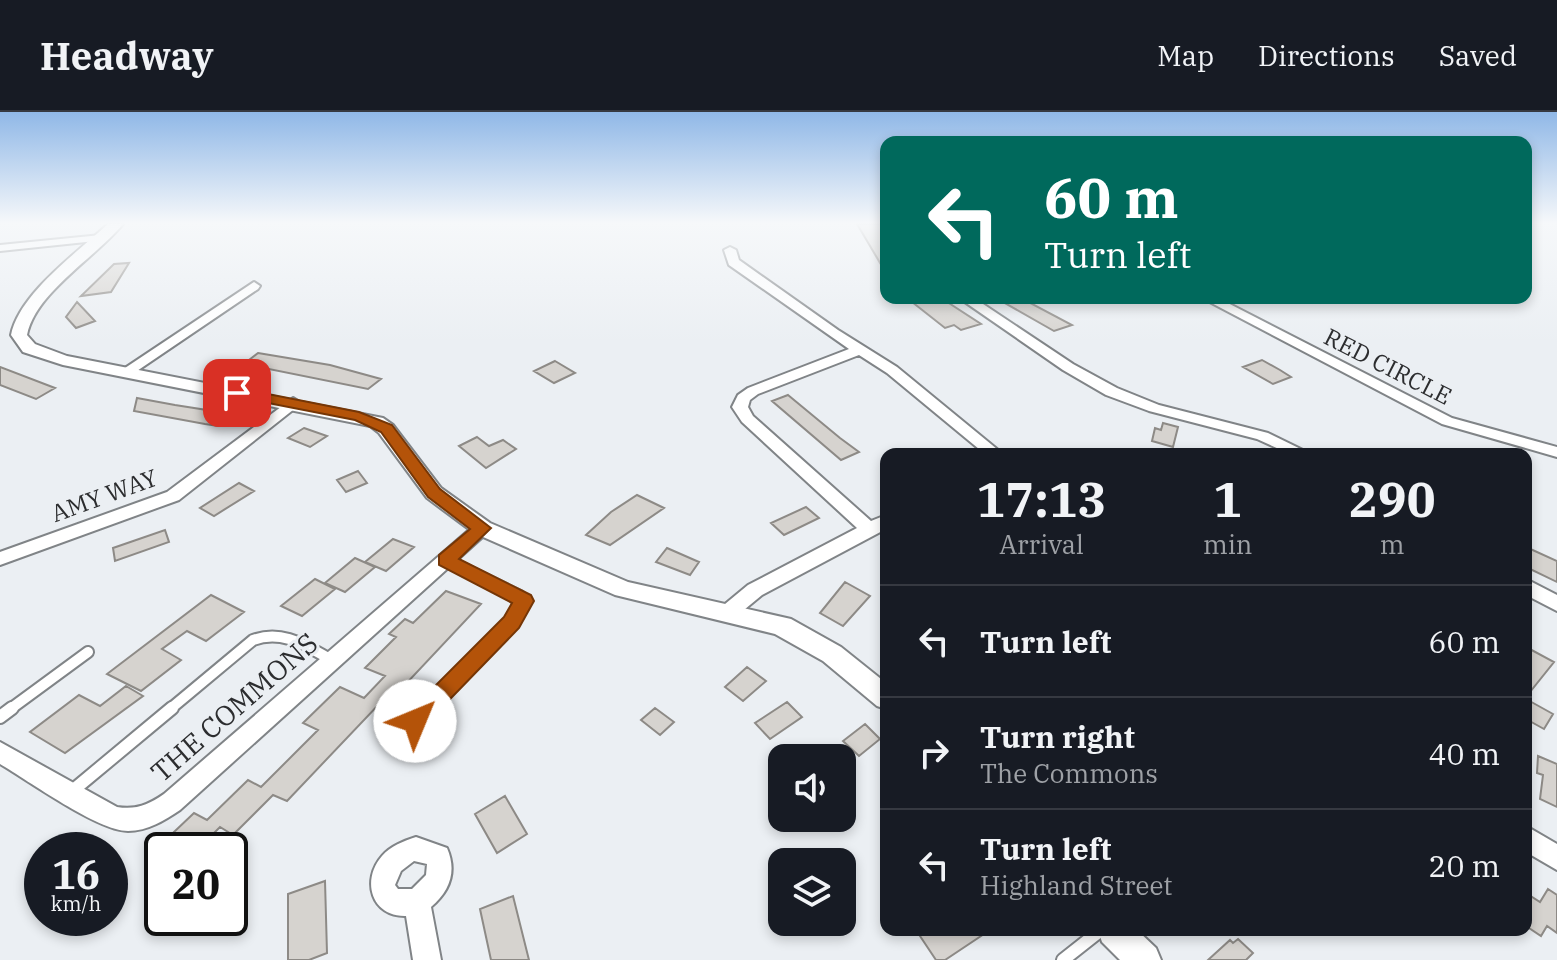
<!DOCTYPE html>
<style>
body{margin:0;font-family:"IBM Plex Serif",serif;background:#20242c;color:#f1f3f6;height:100vh;display:flex;flex-direction:column;font-size:30px;white-space:nowrap}
*{box-sizing:border-box;margin:0}
p{font-size:26px;color:#9ea1a6}
.icon{flex:none;width:44px;height:44px;fill:none;stroke:currentColor;stroke-width:2;stroke-linecap:round;stroke-linejoin:round}
.map{position:relative;flex:1;overflow:hidden}
.drawer{position:absolute;left:880px;top:336px;width:652px;height:488px;display:flex;flex-direction:column;background:#171b24;border-radius:16px;box-shadow:0 4px 12px #0003}
.drawer>*{flex:none}
.guide{position:absolute;left:880px;top:24px;width:652px;height:168px;border-radius:16px;box-shadow:0 4px 12px #0003;background:#00695c;color:#fff;overflow:hidden}
.controls{position:absolute;left:768px;top:632px;display:grid;gap:16px}
.controls a{display:grid;place-items:center;width:88px;height:88px;border-radius:16px;background:#171b24;box-shadow:0 4px 12px #0003;font-size:40px}
.speed{position:absolute;left:24px;top:720px;display:flex;gap:16px;font-size:40px;font-weight:700;text-align:center}
.speed>*{display:grid;place-content:center;width:104px;height:104px;border-radius:50%;background:#171b24;box-shadow:0 4px 12px #0003;line-height:1}
.speed small{font-size:20px;font-weight:400}
.speed .limit{border:4px solid #111;border-radius:12px;background:#fff;color:#111}
.pin{position:absolute;display:grid;place-items:center;width:68px;height:68px;color:#fff;margin:-34px;border-radius:16px;box-shadow:0 4px 12px #0006}
.me{position:absolute;width:88px;margin:-44px;rotate:45deg;stroke-linejoin:round;filter:drop-shadow(0 0 6px #0008)}
.turn{display:flex;align-items:center;gap:28px;height:168px;padding:0 32px;font-size:36px}
.turn .icon{width:104px;height:104px;stroke-width:2.5}
.turn b{display:block;font-size:56px;line-height:68px}
.eta{display:flex;justify-content:space-evenly;align-items:center;height:136px;text-align:center}
.eta b{font-size:48px;font-weight:800;line-height:56px}
ul{padding:0;list-style:none}
li{display:flex;align-items:center;gap:24px;height:112px;padding:0 32px;border-top:2px solid #363941}
li div{flex:1}
li b{display:block;font-size:30px}
li em{font-style:normal}
header{display:flex;align-items:center;gap:48px;box-sizing:border-box;height:112px;padding:0 40px;background:#171b24;border-bottom:2px solid #363941}
header strong{font-size:38px}
nav{display:flex;gap:44px;margin-inline-start:auto;font-size:28px}
.map>svg:first-child{display:block}
.building{fill:#d6d3cf;stroke:#8d8a86;stroke-width:2}
.lines{fill:none;stroke-linecap:round;stroke-linejoin:round}
.service-far1-casing{stroke:#808487;stroke-width:14}
.service-casing{stroke:#808487;stroke-width:16}
.minor-casing{stroke:#808487;stroke-width:4}
.tertiary-casing{stroke:#808487;stroke-width:4}
.service-far1{stroke:#fff;stroke-width:10}
.service{stroke:#fff;stroke-width:12}
.minor{fill:#fff;fill-rule:evenodd}
.tertiary{fill:#fff;fill-rule:evenodd}
.route{fill:#b45309;stroke:#753606;stroke-width:2}
.labels{text-anchor:middle;dominant-baseline:central;stroke-width:6;stroke-linejoin:round;paint-order:stroke}
.street-label{font-size:24px;fill:#2c2d2f;stroke:#ebeff3}
.near-street-label{font-size:28px;fill:#2c2d2f;stroke:#ebeff3}
</style>
<header>
<strong>Headway</strong>
<nav><a>Map</a><a>Directions</a><a>Saved</a></nav>
</header>
<div class="map">
<svg width="1557" height="848" viewBox="0 0 1557 848">
<rect width="100%" height="100%" fill="#ebeff3"/>
<!-- building -->
<path class="building" d="M857,112H886V161Z
M129,151L111,180L81,184L114,152Z
M907,186H941L981,212L961,218L954,213L945,216Z
M996,186H1021L1072,213L1054,219Z
M77,190L95,209L76,216L66,205Z
M258,241L330,253L381,267L368,277L244,252Z
M1262,248L1280,258L1291,265L1273,272L1243,255Z
M555,249L575,261L554,271L534,259Z
M0,255L55,276L36,287L0,273Z
M788,283L840,326L859,340L841,348L772,289Z
M137,286L175,293L232,302L218,314L205,312L134,299Z
M1163,311L1178,315L1173,335L1152,329L1155,316L1161,318Z
M304,316L327,324L310,335L288,326Z
M477,325L489,334L503,328L516,337L486,356L459,334Z
M358,359L367,371L346,380L337,368Z
M239,371L254,379L214,404L200,396Z
M637,383L664,396L610,433L586,423L611,400Z
M806,395L819,406L784,423L771,411Z
M165,418L169,430L115,449L113,436Z
M393,427L414,435L386,459L365,450Z
M1526,435L1557,449V470L1526,455Z
M667,436L699,450L690,463L656,450Z
M355,446L375,455L345,480L325,471Z
M315,467L335,477L302,504L281,494Z
M845,470L870,484L843,514L820,501Z
M446,479L481,492L387,592L382,589L287,689L273,683L233,723L220,715L197,738H155L194,701L207,708L248,668L261,675L318,618L303,611L340,575L364,586L385,564L365,556L396,525L389,522L405,507L413,511Z
M211,483L244,500L206,529L187,519L162,537L181,548L141,579L107,562Z
M1526,535L1554,550L1526,585Z
M747,555L766,569L743,589L725,575Z
M126,574L143,584L65,641L30,620L79,583L100,594Z
M1526,587L1553,602L1544,617L1526,607Z
M787,590L802,605L770,627L755,611Z
M655,596L674,610L660,623L641,608Z
M865,612L880,627L859,644L843,629Z
M1538,644L1557,652V695L1540,687L1543,663L1537,661Z
M505,684L527,722L497,741L475,702Z
M325,769L327,841L309,848H288V782Z
M1548,777L1557,783V821L1547,814L1541,824L1526,814V781L1540,790Z
M513,784L529,848H491L480,797Z
M916,818H990L945,848H936Z
M1238,827L1253,841L1246,848H1208L1230,828L1233,831Z"/>
<g class="lines">
<defs>
<path id="service-far1" d="M9,598L88,540
M169,598L253,528C283,517 306,534 332,548
M425,598L523,495L520,484L446,448"/>
<path id="service" d="M0,605L12,596
M415,609L427,596
M71,680L172,596
M1063,848L1101,818"/>
<path id="minor" d="M101,123L105,124V128L0,139V133Z
M730,135L736,138L739,148L838,218L897,255L1003,342H985L887,261L859,243L758,282L750,288L748,295L753,304L871,409L886,403V417L762,483L733,507H719L716,502L719,497L748,473L857,416L742,310L732,295L738,283L748,276L849,237L729,153L724,138Z
M254,170L260,174L258,177L131,263H121L119,260Z
M959,186H974L1073,252L1117,276L1159,293L1268,321L1311,342H1290L1257,327L1149,299L1106,283L1063,258Z
M1202,186H1218L1452,306L1557,335V345L1442,312Z
M293,286L301,291L298,294L179,388L0,453V440L167,380Z
M482,410L491,416L488,420L180,698C165,708 148,719 128,719C98,719 29,669 0,652V630L117,695C136,698 148,693 164,682L476,412Z
M1526,467L1557,483V499L1526,483Z
M1526,714L1557,732V758L1526,740Z
M416,725L447,736C457,759 450,779 431,795L441,848H413L406,804C371,805 361,768 382,744C390,734 404,729 416,725ZM414,749L427,752L426,763L412,777H398L395,773L401,759Z"/>
<path id="tertiary" d="M108,112H123C96,145 35,181 27,223L35,232L67,244L383,306L393,313L441,376L490,411L628,470L791,507L841,535L886,571V597L877,594L823,549L775,522L615,483L474,421L427,386L379,321L370,314L63,253L23,240L11,223C19,182 78,140 108,112Z
M1098,818H1137L1156,836L1161,848H1120L1102,830Z"/>
</defs>
<!-- service-far1 casing -->
<use href="#service-far1" class="service-far1-casing"/>
<!-- service casing -->
<use href="#service" class="service-casing"/>
<!-- minor casing -->
<use href="#minor" class="minor-casing"/>
<!-- tertiary casing -->
<use href="#tertiary" class="tertiary-casing"/>
<!-- service-far1 -->
<use href="#service-far1" class="service-far1"/>
<!-- service -->
<use href="#service" class="service"/>
<!-- minor -->
<use href="#minor" class="minor"/>
<!-- tertiary -->
<use href="#tertiary" class="tertiary"/>
</g>
<!-- sky -->
<linearGradient id="sky" x2="0" y2="1"><stop stop-color="#90b8e7"/><stop offset="0.48" stop-color="#f6f8fa"/><stop offset="1" stop-color="#f6f8fa" stop-opacity="0"/></linearGradient>
<rect width="1557" height="231" fill="url(#sky)"/>
<!-- route -->
<path class="route" d="M237,276L359,300L392,313L440,377L491,416L459,447L531,483L534,489L519,516L423,615H407L403,609L407,602L504,505L512,491L439,453V443L470,417L428,385L381,320L355,308L232,284V278Z"/>
<g class="labels">
<!-- street labels -->
<g class="street-label">
<text transform="translate(1388 254) rotate(27)">RED CIRCLE</text>
<text transform="translate(104 383) rotate(-20)">AMY WAY</text>
</g>
<!-- near-street labels -->
<g class="near-street-label">
<text transform="translate(234 595) rotate(-41)">THE COMMONS</text>
</g>
</g>
</svg>
<div class="controls">
<a><svg class="icon" aria-label="sound" viewBox="0 0 24 24"><path d="M4 9h4l5-4v14l-5-4H4zM17 9q2 3 0 6"/></svg></a>
<a><svg class="icon" aria-label="layers" viewBox="0 0 24 24"><path d="M12 4l9 5-9 5-9-5zM3 14l9 5 9-5"/></svg></a>
</div>
<div class="speed"><div>16<small>km/h</small></div><div class="limit">20</div></div>
<div class="pin" style="left:237px;top:281px;background:#d93025"><svg class="icon" aria-label="arrive" viewBox="0 0 24 24"><path d="M6 21V4h12l-3 4 3 4H6"/></svg></div>
<svg class="me" style="left:415px;top:609px" viewBox="-20 -20 40 40"><circle r="19" fill="#fff"/><path d="M0-13L10 11 0 6-10 11z" fill="#b45309"/></svg>
<div class="guide">
<div class="turn"><svg class="icon" aria-label="left" viewBox="0 0 24 24"><path d="M17 20v-9H6M10 6l-5 5 5 5"/></svg><div><b>60 m</b>Turn left</div></div>
</div>
<section class="drawer">
<div class="eta">
<div><b>17:13</b><p>Arrival</p></div>
<div><b>1</b><p>min</p></div>
<div><b>290</b><p>m</p></div>
</div>
<ul>
<li><svg class="icon" aria-label="left" viewBox="0 0 24 24"><path d="M17 20v-9H6M10 6l-5 5 5 5"/></svg><div><b>Turn left</b></div><em>60 m</em></li>
<li><svg class="icon" aria-label="right" viewBox="0 0 24 24"><path d="M7 20v-9h11M14 6l5 5-5 5"/></svg><div><b>Turn right</b><p>The Commons</p></div><em>40 m</em></li>
<li><svg class="icon" aria-label="left" viewBox="0 0 24 24"><path d="M17 20v-9H6M10 6l-5 5 5 5"/></svg><div><b>Turn left</b><p>Highland Street</p></div><em>20 m</em></li>
</ul>
</section>
</div>
